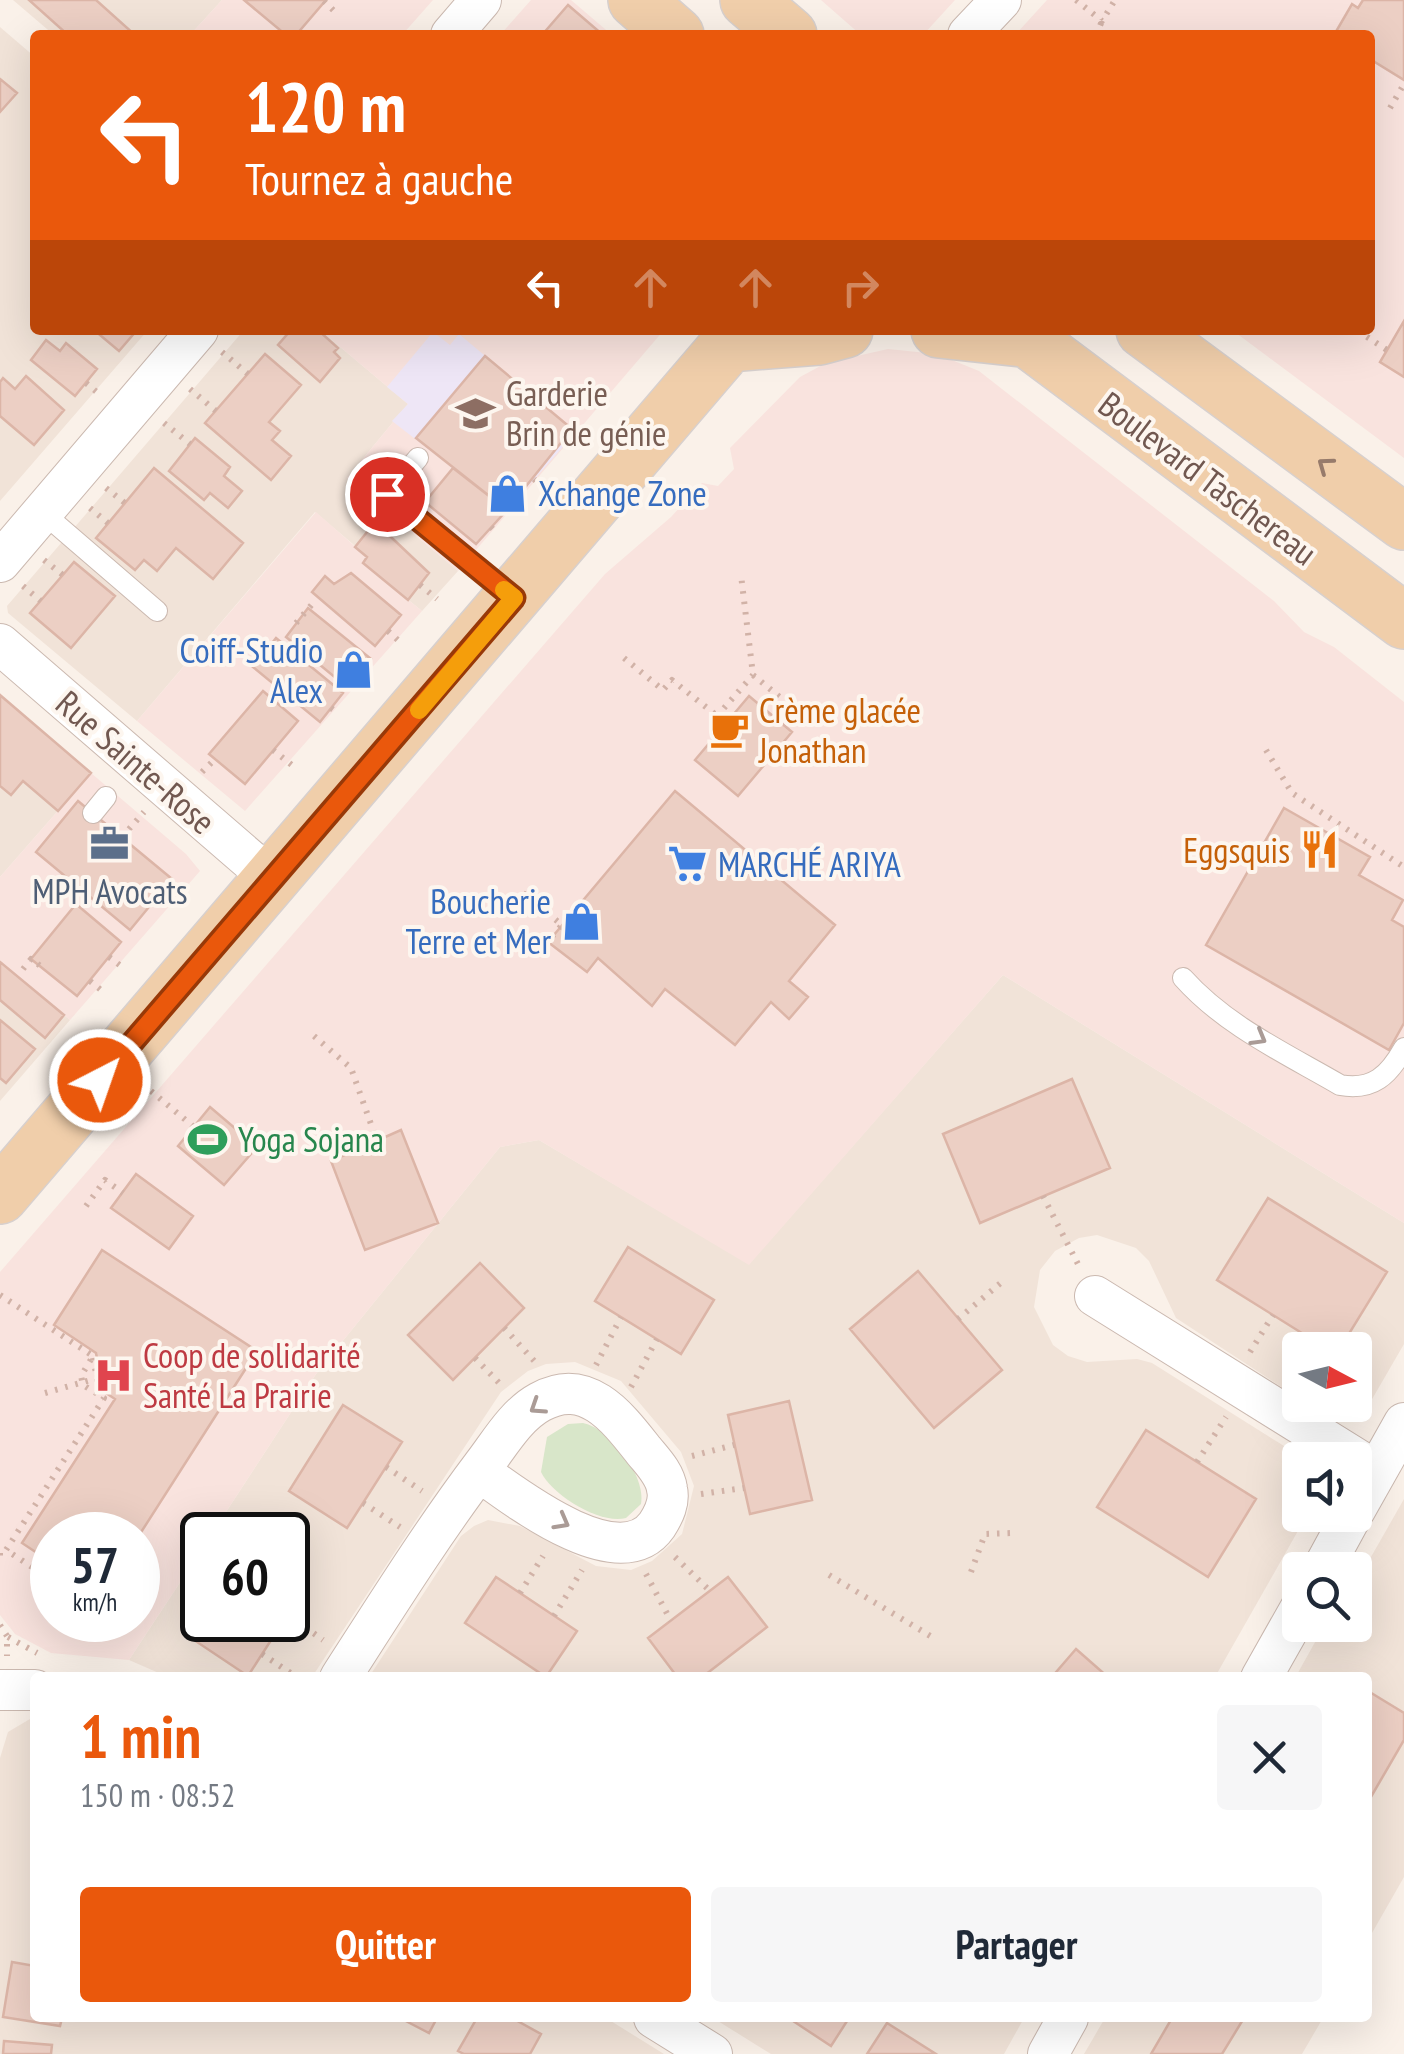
<!DOCTYPE html>
<html lang="fr">
<meta charset="utf-8">
<style>
body{margin:0;font-family:"PT Sans Narrow",sans-serif;background:#f6f6f7;color:#1f2937;height:100vh;display:flex;flex-direction:column;font-size:38px;white-space:nowrap}
*{box-sizing:border-box;margin:0}
p{font-size:32px;color:#747a83}
.icon{flex:none;width:55px;height:55px;fill:none;stroke:currentColor;stroke-width:2;stroke-linecap:round;stroke-linejoin:round}
.map{position:relative;flex:1;overflow:hidden}
.sheet{position:absolute;left:30px;top:1672px;width:1342px;height:350px;display:flex;flex-direction:column;background:#fff;border-radius:10px;box-shadow:0 10px 40px #0002}
.sheet>*{flex:none}
.banner{position:absolute;left:30px;top:30px;width:1345px;height:305px;border-radius:10px;box-shadow:0 10px 40px #0002;background:#ea580c;color:#fff;overflow:hidden}
.needle{width:65px;rotate:97deg}
.buttons{position:absolute;left:1282px;top:1332px;display:grid;gap:20px}
.buttons a{display:grid;place-items:center;width:90px;height:90px;border-radius:10px;background:#fff;box-shadow:0 10px 40px #0002;font-size:50px}
.speed{position:absolute;left:30px;top:1512px;display:flex;gap:20px;font-size:50px;font-weight:700;text-align:center}
.speed>*{display:grid;place-content:center;width:130px;height:130px;border-radius:50%;background:#fff;box-shadow:0 10px 40px #0002;line-height:1}
.speed small{font-size:25px;font-weight:400}
.speed .limit{border:5px solid #111;border-radius:15px;background:#fff;color:#111}
.pin{position:absolute;display:grid;place-items:center;width:85px;height:85px;color:#fff;margin:-42px;border:5px solid #fff;border-radius:50%;box-shadow:0 2px 10px #0007}
.me{position:absolute;width:110px;margin:-55px;rotate:41deg;stroke-linejoin:round;filter:drop-shadow(0 0 8px #0008)}
.turn{display:flex;align-items:center;gap:35px;height:210px;padding:0 50px;font-size:45px}
.turn .icon{width:130px;height:130px;stroke-width:2.5}
.turn b{display:block;font-size:70px;line-height:85px}
.lanes{display:flex;align-items:center;height:95px;padding:0 50px;background:#0003;justify-content:center;gap:50px;direction:ltr}
.lanes .off{opacity:.35}
.round{display:grid;place-items:center;flex:none;width:105px;height:105px;border-radius:10px;background:#f6f6f7}
.head{display:flex;align-items:center;justify-content:space-between;height:170px;padding:0 50px}
h1{font-size:60px;font-weight:600;line-height:75px;color:#ea580c}
.button{display:flex;gap:20px;margin-top:auto;padding:20px 50px}
.button a{flex:1;height:115px;border-radius:10px;background:#ea580c;color:#fff;font-size:40px;font-weight:600;line-height:115px;text-align:center}
.button a+a{background:#f6f6f7;color:#1f2937}
.map>svg:first-child{display:block}
.residential{fill:#f1e3d8}
.commercial{fill:#f9e3de;fill-rule:evenodd}
.education{fill:#eee6f6}
.green{fill:#d8e6c9}
.building{fill:#eccfc4;stroke:#dcb5a7;stroke-width:2.5}
.lines{fill:none;stroke-linecap:round;stroke-linejoin:round}
.service-casing{stroke:#cbb9b0;stroke-width:22}
.minor-casing{stroke:#cbb9b0;stroke-width:42}
.primary-casing{stroke:#d7d0ce;stroke-width:58}
.path{stroke:#d1b2a7;stroke-width:6;stroke-dasharray:2.5 8;stroke-linecap:butt}
.service{stroke:#fff;stroke-width:20}
.minor{stroke:#fff;stroke-width:40}
.primary{stroke:#f0ceaa;stroke-width:55}
.oneway{stroke:#977b6b}
.oneway2{stroke:#aa9b96}
.route-casing{stroke:#983908;stroke-width:25}
.route{stroke:#ea580c;stroke-width:18}
.slow{stroke:#f59e0b;stroke-width:18}
.labels{text-anchor:middle;dominant-baseline:central;stroke-width:8;stroke-linejoin:round;paint-order:stroke}
.education-label{font-size:35px;fill:#785e54;stroke:#fdf6ef;text-anchor:start}
.street-label{font-size:35px;fill:#715850;stroke:#fdf6ef}
.shop-label{font-size:35px;fill:#366cbe;stroke:#fdf6ef;text-anchor:start}
.food-label{font-size:35px;fill:#c56008;stroke:#fdf6ef;text-anchor:start}
.service-label{font-size:35px;fill:#4e5e75;stroke:#fdf6ef}
.leisure-label{font-size:35px;fill:#27864d;stroke:#fdf6ef;text-anchor:start}
.health-label{font-size:35px;fill:#be3a42;stroke:#fdf6ef;text-anchor:start}
</style>
<div class="map">
<svg width="1404" height="2054" viewBox="0 0 1404 2054">
<rect width="100%" height="100%" fill="#faf1e9"/>
<!-- residential -->
<path class="residential" d="M13,0H222L190,35H54Z
M0,27L35,57V330H148L0,501Z
M244,330H320L408,404L347,478L458,571L422,611L363,563L367,556L315,512L137,721L8,613L7,606Z
M0,695L91,773L0,877Z
M0,962L70,1020L0,1101Z
M1003,975L1404,1223V1344L1371,1401L1339,1413L1311,1405H1355V1350H1300V1399L1176,1318L1149,1261L1136,1248L1097,1235L1079,1238L1055,1251L1040,1270L1034,1307L1053,1345L1068,1356L1087,1362L1137,1359L1152,1363L1300,1456V1515H1307L1215,1677H369L461,1536L474,1526L488,1520L520,1526L596,1566L631,1570L652,1561L682,1534L694,1486L681,1452L621,1381L575,1362L546,1364L528,1371L501,1392L312,1677H168L129,1660L202,1549V1620H288V1535H211L316,1374L500,1147L539,1140L749,1264Z
M1404,1499V1877L1368,1940V1678H1295L1319,1635L1330,1637L1343,1625H1355V1585Z
M35,1716V2018H606L664,2054H0V1758L8,1732Z
M713,2018H1024L1004,2054H771Z
M1105,2018H1323L1302,2054H1084Z"/>
<!-- commercial -->
<path class="commercial" d="M222,0H433L402,35H190Z
M531,0H571L612,35H500Z
M821,0H955L923,35H861Z
M1047,0H1404V458L1232,330H1370V35H1015Z
M320,330H664L458,571L347,478L408,404Z
M888,349L937,354L979,371L1274,601L1304,632L1334,647L1404,702V1223L1003,975L749,1265L539,1140L500,1147L316,1374L211,1535H202V1549L129,1660L51,1653L15,1634L0,1615V1272L605,574L671,517L702,483L718,486L734,469L730,448L800,377L826,363ZM52,1535H138V1620H52Z
M316,512L367,557L363,563L422,611L245,811L137,721Z
M91,773L186,854L200,871L70,1020L0,962V877Z"/>
<!-- education -->
<path class="education" d="M433,332L450,345L459,334L576,432L507,510L392,421L408,404L387,387Z"/>
<!-- green -->
<path class="green" d="M583,1423C611,1429 646,1476 641,1504L626,1518C600,1525 552,1495 541,1472L547,1437L568,1424Z"/>
<!-- building -->
<path class="building" d="M29,0H96L135,35H68Z
M244,0H326L296,35H286Z
M1363,0H1404V80L1370,59V35H1334L1352,4L1358,8Z
M568,5L603,35H542Z
M0,79L17,93L0,112Z
M1404,321V377L1380,362Z
M94,330H137L119,351Z
M291,330H318L338,348L334,352L340,358L320,382L278,345Z
M46,340L60,351L66,343L97,369L75,396L31,360Z
M265,354L301,385L269,422L280,431L272,440L291,456L271,480L205,423Z
M485,356L572,429L507,510L416,438Z
M26,376L64,410L34,445L0,416V382L3,378L15,389Z
M195,438L230,467L224,476L242,491L228,508L210,493L204,500L169,471Z
M154,468L243,543L213,579L176,548L157,571L144,560L135,570L96,538Z
M453,468L507,510L476,544L425,502Z
M375,522L429,573L408,600L363,563L367,557L355,547Z
M74,562L115,596L71,648L30,613Z
M351,573L401,615L375,646L312,592L325,576L334,584Z
M308,608L371,659L348,688L286,637Z
M276,638L343,693L320,722L253,667Z
M263,691L298,721L245,784L209,754Z
M0,695L91,773L58,811L23,781L11,795L0,786Z
M749,696L792,732L738,796L695,760Z
M675,791L835,925L789,981L808,997L789,1019L771,1002L735,1045L665,989L652,1006L598,958L587,972L548,942Z
M78,801L172,879L130,930L36,852Z
M1284,808L1370,857L1359,875L1403,900L1392,920L1404,927V1023L1389,1050L1206,945Z
M76,904L121,942L77,996L31,959Z
M0,962L64,1015L45,1038L0,1000Z
M0,1020L35,1049L6,1083L0,1078Z
M1072,1079L1110,1168L980,1223L943,1134Z
M210,1107L257,1147L224,1185L178,1146Z
M401,1130L438,1223L365,1250L331,1161Z
M136,1174L193,1216L169,1249L111,1208Z
M1268,1198L1387,1272L1339,1350H1329L1217,1280Z
M628,1247L714,1300L681,1354L595,1301Z
M102,1250L257,1351L138,1537L52,1535V1563L22,1543L115,1399L103,1391L96,1353L54,1325Z
M480,1263L524,1308L453,1380L408,1335Z
M918,1271L1002,1370L934,1428L850,1329Z
M789,1401L812,1500L750,1514L728,1415Z
M343,1405L402,1442L347,1528L289,1491Z
M1146,1430L1256,1499L1208,1577L1097,1507Z
M496,1577L577,1631L546,1677L465,1623Z
M728,1577L767,1627L701,1678H678L648,1638Z
M211,1620H284L248,1676L197,1642Z
M1076,1649L1109,1678H1051Z
M1368,1691L1404,1713V1740L1368,1802Z
M12,1962L35,1966V2018H62L60,2026L3,2017Z
M400,2018H437L429,2033Z
M477,2018H512L541,2034L530,2054H464L458,2051Z
M795,2018H849L831,2046L793,2021Z
M1172,2018H1244L1222,2054H1151Z
M887,2023L936,2054H867Z
M4,2041L52,2045L51,2054H3Z"/>
<g class="lines">
<defs>
<path id="service" d="M418,458L387,495L513,597
M42,512L157,611
M93,813L106,797
M1183,978C1226,1026 1285,1053 1340,1085C1373,1091 1389,1075 1404,1048"/>
<path id="minor" d="M451,35L481,0
M968,35L1001,0
M0,562L198,330
M0,644L273,880
M1095,1296L1376,1471
M1355,1510L1404,1423
M1322,1570L1352,1515
M340,1678C387,1605 432,1533 484,1464C500,1443 516,1415 540,1402C587,1376 618,1418 644,1451C653,1462 665,1474 667,1489C670,1502 664,1514 657,1525C620,1578 516,1498 479,1471
M1261,1678L1300,1609
M0,1690H35
M654,2018L712,2054
M1048,2054L1068,2018"/>
<path id="primary" d="M636,0L676,35
M748,0L789,35
M939,330L1023,339
M1015,330L1404,621
M1144,330L1404,522
M729,344L819,337L845,330
M0,1196L741,330"/>
</defs>
<!-- service casing -->
<use href="#service" class="service-casing"/>
<!-- minor casing -->
<use href="#minor" class="minor-casing"/>
<!-- primary casing -->
<use href="#primary" class="primary-casing"/>
<!-- path -->
<path class="path" d="M1076,0L1102,21L1115,0
M324,1L334,11
M1096,35L1102,21
M1390,108L1404,84
M281,330L286,335
M1358,331L1387,350
M222,352L248,374
M86,383L98,393
M190,389L216,411
M164,423L190,444
M534,479L537,482
M106,488L125,503
M517,498L521,501
M90,508L108,523
M491,527L495,531
M44,560L63,575
M420,585L437,599
M23,586L41,601
M296,623L314,602
M388,631L400,642
M624,658L663,690L672,680L726,723
M359,674L366,682
M753,675L781,698
M331,708L339,714
M717,716L753,675L741,575
M273,750L293,766
M1266,750L1292,793L1404,867
M202,772L215,759
M122,837L144,812
M523,893L562,925L538,953
M160,895L173,907
M109,957L121,966
M23,969L31,959L46,970
M90,981L101,990
M314,1036L351,1068L377,1141
M151,1091L194,1127
M1043,1196L1079,1266
M86,1206L105,1180L123,1193
M0,1295L93,1356L81,1376L83,1385L104,1398L6,1550L52,1580
M958,1319L1003,1281
M504,1328L537,1364
M1250,1352L1273,1315
M93,1358L100,1394
M475,1358L502,1386
M596,1365L621,1317
M631,1387L657,1339
M45,1393L101,1377
M692,1456L734,1445
M1197,1462L1226,1417
M386,1467L422,1491
M701,1494L744,1488
M363,1503L400,1527
M0,1553V1559
M675,1557L710,1591
M971,1572L985,1534L1013,1533
M646,1574L671,1621
M829,1575L932,1637
M520,1593L543,1556
M288,1615L323,1640
M554,1616L582,1570
M0,1625L7,1636V1656
M8,1637L37,1653
M262,1654L298,1678"/>
<!-- service -->
<use href="#service" class="service"/>
<!-- minor -->
<use href="#minor" class="minor"/>
<!-- primary -->
<use href="#primary" class="primary"/>
</g>
<!-- one-way arrows -->
<defs><path id="oneway-chevron" d="M-2-3.5L2.5 0L-2 3.5" fill="none" stroke-width="1.6" stroke-linecap="round" stroke-linejoin="round" transform="scale(2.5)"/></defs>
<use class="oneway" href="#oneway-chevron" transform="translate(1325 465) rotate(-144)"/>
<g class="oneway2">
<use href="#oneway-chevron" transform="translate(1259 1038) rotate(30)"/>
<use href="#oneway-chevron" transform="translate(537 1407) rotate(147)"/>
<use href="#oneway-chevron" transform="translate(562 1522) rotate(29)"/>
</g>
<g class="lines">
<defs>
<path id="route" d="M100,1080L514,598L387,494"/>
</defs>
<!-- route casing -->
<use href="#route" class="route-casing"/>
<!-- route -->
<use href="#route" class="route"/>
<!-- slow -->
<path class="slow" d="M419,710L514,598L504,590"/>
</g>
<!-- icons -->
<defs>
<symbol id="school-bare" viewBox="-9 -9 18 18"><path d="M0-5L7-2L0 1L-7-2ZM-4 1L0 2.5L4 1V4Q0 6-4 4Z" fill="#8d6e63" stroke="#fdf6ef" stroke-width="2.5" paint-order="stroke"/></symbol>
<symbol id="shop-bare" viewBox="-9 -9 18 18"><path d="M-5-2.5h2.3a2.7 3.5 0 0 1 5.4 0H5L5.5 6h-11ZM-1.5-2.5h3a1.5 2.3 0 0 0-3 0Z" fill="#3f7fe0" stroke="#fdf6ef" stroke-width="2.5" paint-order="stroke"/></symbol>
<symbol id="cafe-bare" viewBox="-9 -9 18 18"><path d="M-5.5-4.5H6V0H3Q3 3.5 0 3.5H-2.5Q-5.5 3.5-5.5 0ZM3-3.2v2h1.7v-2ZM-6 4.5H4V6H-6Z" fill="#e8710a" stroke="#fdf6ef" stroke-width="2.5" paint-order="stroke"/></symbol>
<symbol id="office-bare" viewBox="-9 -9 18 18"><path d="M-6-3h4V-5.5h4V-3h4V5H-6ZM-1-4.5V-3h2v-1.5ZM-6 0V1H6V0Z" fill="#5c6f8a" stroke="#fdf6ef" stroke-width="2.5" paint-order="stroke"/></symbol>
<symbol id="restaurant-bare" viewBox="-9 -9 18 18"><path d="M-5-6h1v4h1v-4h1v4h1v-4h1v5L-1.5 .5V6h-2V.5L-5-1ZM5-6V6H3V1.5H1.5Q1.5-4 5-6Z" fill="#e8710a" stroke="#fdf6ef" stroke-width="2.5" paint-order="stroke"/></symbol>
<symbol id="supermarket-bare" viewBox="-9 -9 18 18"><path d="M-6-5.5h2.5l.6 2H6L4.5 2H-2.5L-4.4-4H-6ZM-1.5 3.2a1.3 1.3 0 1 0 .1 0ZM3 3.2a1.3 1.3 0 1 0 .1 0Z" fill="#3f7fe0" stroke="#fdf6ef" stroke-width="2.5" paint-order="stroke"/></symbol>
<symbol id="stadium-bare" viewBox="-9 -9 18 18"><path d="M0-5a6.5 5 0 1 0 0 10a6.5 5 0 1 0 0-10ZM-3.5-1.8h7v3.6h-7Z" fill="#2e9e5b" stroke="#fdf6ef" stroke-width="2.5" paint-order="stroke"/></symbol>
<symbol id="hospital-bare" viewBox="-9 -9 18 18"><path d="M-5-5h3v3.5h4V-5h3V5h-3V1.5h-4V5h-3Z" fill="#e0444e" stroke="#fdf6ef" stroke-width="2.5" paint-order="stroke"/></symbol>
</defs>
<g fill-rule="evenodd">
<use href="#school-bare" x="448" y="386" width="55" height="55"/>
<use href="#shop-bare" x="480" y="466" width="55" height="55"/>
<use href="#shop-bare" x="326" y="642" width="55" height="55"/>
<use href="#cafe-bare" x="702" y="702" width="55" height="55"/>
<use href="#office-bare" x="82" y="816" width="55" height="55"/>
<use href="#restaurant-bare" x="1292" y="822" width="55" height="55"/>
<use href="#supermarket-bare" x="660" y="836" width="55" height="55"/>
<use href="#shop-bare" x="554" y="894" width="55" height="55"/>
<use href="#stadium-bare" x="180" y="1112" width="55" height="55"/>
<use href="#hospital-bare" x="86" y="1348" width="55" height="55"/>
</g>
<g class="labels">
<!-- education labels -->
<g class="education-label">
<text x="506" y="393">Garderie<tspan x="506" dy="40">Brin de génie</tspan></text>
</g>
<!-- street labels -->
<g class="street-label">
<text transform="translate(1208 478) rotate(37)">Boulevard Taschereau</text>
<text transform="translate(136 762) rotate(41)">Rue Sainte-Rose</text>
</g>
<!-- shop labels -->
<g class="shop-label">
<text x="538" y="493">Xchange Zone</text>
<text x="323" y="650" text-anchor="end">Coiff-Studio<tspan x="323" dy="40">Alex</tspan></text>
<text x="718" y="864">MARCHÉ ARIYA</text>
<text x="551" y="901" text-anchor="end">Boucherie<tspan x="551" dy="40">Terre et Mer</tspan></text>
</g>
<!-- food labels -->
<g class="food-label">
<text x="759" y="710">Crème glacée<tspan x="759" dy="40">Jonathan</tspan></text>
<text x="1290" y="850" text-anchor="end">Eggsquis</text>
</g>
<!-- service labels -->
<g class="service-label">
<text x="110" y="891">MPH Avocats</text>
</g>
<!-- leisure labels -->
<g class="leisure-label">
<text x="238" y="1139">Yoga Sojana</text>
</g>
<!-- health labels -->
<g class="health-label">
<text x="143" y="1355">Coop de solidarité<tspan x="143" dy="40">Santé La Prairie</tspan></text>
</g>
</g>
</svg>
<div class="buttons">
<a><svg class="needle" viewBox="-14 -14 28 28"><path d="M0-13l5 13h-10z" fill="#e53935"/><path d="M0 13l5-13h-10z" fill="#747a83"/></svg></a>
<a><svg class="icon" aria-label="sound" viewBox="0 0 24 24"><path d="M4 9h4l5-4v14l-5-4H4zM17 9q2 3 0 6"/></svg></a>
<a><svg class="icon" aria-label="search" viewBox="0 0 24 24"><circle cx="10" cy="10" r="6"/><path d="M15 15l6 6"/></svg></a>
</div>
<div class="speed"><div>57<small>km/h</small></div><div class="limit">60</div></div>
<div class="pin" style="left:387px;top:494px;background:#d93025"><svg class="icon" aria-label="arrive" viewBox="0 0 24 24"><path d="M6 21V4h12l-3 4 3 4H6"/></svg></div>
<svg class="me" style="left:100px;top:1080px" viewBox="-20 -20 40 40"><circle r="17" fill="#ea580c" stroke="#fff" stroke-width="3"/><path d="M0-11L8 9 0 5-8 9z" fill="#fff"/></svg>
<div class="banner">
<div class="turn"><svg class="icon" aria-label="left" viewBox="0 0 24 24"><path d="M17 20v-9H6M10 6l-5 5 5 5"/></svg><div><b>120 m</b>Tournez à gauche</div></div>
<div class="lanes"><svg class="icon" aria-label="left" viewBox="0 0 24 24"><path d="M17 20v-9H6M10 6l-5 5 5 5"/></svg><svg class="icon off" aria-label="ahead" viewBox="0 0 24 24"><path d="M12 20V5M6 11l6-6 6 6"/></svg><svg class="icon off" aria-label="ahead" viewBox="0 0 24 24"><path d="M12 20V5M6 11l6-6 6 6"/></svg><svg class="icon off" aria-label="right" viewBox="0 0 24 24"><path d="M7 20v-9h11M14 6l5 5-5 5"/></svg></div>
</div>
<section class="sheet">
<div class="head"><div><h1>1 min</h1><p>150 m · 08:52</p></div><a class="round"><svg class="icon" aria-label="close" viewBox="0 0 24 24"><path d="M6 6l12 12M18 6L6 18"/></svg></a></div>
<div class="button"><a>Quitter</a><a>Partager</a></div>
</section>
</div>
